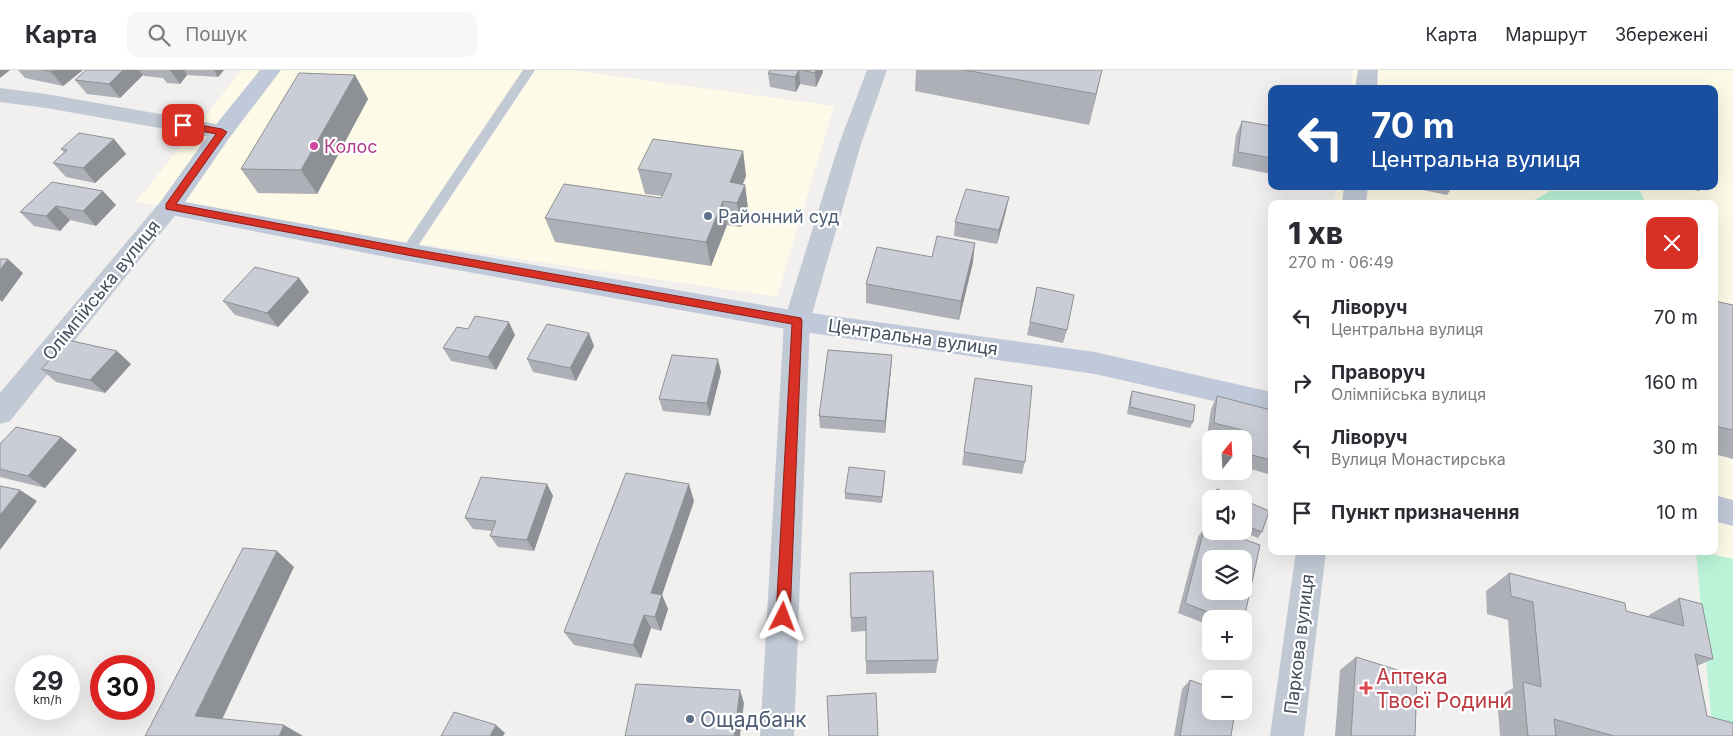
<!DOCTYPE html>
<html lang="uk">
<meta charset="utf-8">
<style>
body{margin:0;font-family:Inter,sans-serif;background:#f7f7f7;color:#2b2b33;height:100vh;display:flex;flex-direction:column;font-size:19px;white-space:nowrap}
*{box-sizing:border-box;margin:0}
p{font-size:16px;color:#7c7c81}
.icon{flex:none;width:28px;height:28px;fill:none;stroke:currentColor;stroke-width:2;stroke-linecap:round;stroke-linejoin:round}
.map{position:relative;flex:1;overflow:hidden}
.side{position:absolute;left:1268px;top:130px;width:450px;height:355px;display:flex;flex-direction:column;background:#fff;border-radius:10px;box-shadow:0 5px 20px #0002}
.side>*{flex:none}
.hud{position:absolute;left:1268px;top:15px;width:450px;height:105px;border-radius:10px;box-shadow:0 5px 20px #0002;background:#1a4fa0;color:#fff;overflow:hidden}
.needle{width:32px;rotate:18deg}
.tools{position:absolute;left:1202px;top:360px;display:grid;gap:10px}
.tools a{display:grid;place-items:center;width:50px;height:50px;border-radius:10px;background:#fff;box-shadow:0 5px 20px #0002;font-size:25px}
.speed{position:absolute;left:15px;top:585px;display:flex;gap:10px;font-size:25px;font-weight:700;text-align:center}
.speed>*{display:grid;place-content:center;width:65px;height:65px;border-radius:50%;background:#fff;box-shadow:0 5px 20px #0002;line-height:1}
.speed small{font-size:12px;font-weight:400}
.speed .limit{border:8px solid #d22;background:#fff;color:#111}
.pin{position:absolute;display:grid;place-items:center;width:42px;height:42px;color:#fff;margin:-21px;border-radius:10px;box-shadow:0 2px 8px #0006}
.me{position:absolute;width:55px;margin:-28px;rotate:3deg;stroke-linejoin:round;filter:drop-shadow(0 0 4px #0008)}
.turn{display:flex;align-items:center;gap:18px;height:105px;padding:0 20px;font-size:22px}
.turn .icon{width:65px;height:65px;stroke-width:2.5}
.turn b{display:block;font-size:35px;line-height:42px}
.round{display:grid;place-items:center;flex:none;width:52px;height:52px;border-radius:10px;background:#f7f7f7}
.summary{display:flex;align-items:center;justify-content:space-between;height:85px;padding:0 20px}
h1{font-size:30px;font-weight:800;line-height:38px}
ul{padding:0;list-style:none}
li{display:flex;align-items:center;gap:15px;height:65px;padding:0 20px}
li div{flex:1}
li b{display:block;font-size:19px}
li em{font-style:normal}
header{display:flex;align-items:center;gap:30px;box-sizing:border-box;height:70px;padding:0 25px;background:#fff;border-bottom:1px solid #e1e1e2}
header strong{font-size:24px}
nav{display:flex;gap:28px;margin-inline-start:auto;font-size:18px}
.search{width:350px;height:45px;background:#f7f7f7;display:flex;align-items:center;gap:12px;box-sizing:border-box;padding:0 18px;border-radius:10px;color:#7c7c81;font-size:19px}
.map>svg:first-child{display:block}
.commercial{fill:#fdfae7}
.green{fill:#baf3d8}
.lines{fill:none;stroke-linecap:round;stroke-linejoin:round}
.lane{fill:#c1c9d5;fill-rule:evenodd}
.street{fill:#c1c9d5;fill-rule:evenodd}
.secondary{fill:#c0c9d9;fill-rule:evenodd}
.wall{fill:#aeb0b7}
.shaded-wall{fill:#8d9095}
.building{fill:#cacdd5;stroke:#8d9095;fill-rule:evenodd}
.route{fill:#d93025;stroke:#8d1f18}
.hotel-dot{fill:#d1479c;stroke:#fff;stroke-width:2}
.service-dot{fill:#5c6f8a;stroke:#fff;stroke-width:2}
.health-dot{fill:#e0444e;stroke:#fff;stroke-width:2}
.labels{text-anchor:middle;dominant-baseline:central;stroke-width:4.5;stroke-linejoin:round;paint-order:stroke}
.hotel-label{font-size:18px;fill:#b23c85;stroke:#fff;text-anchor:start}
.service-label{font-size:18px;fill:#4e5e75;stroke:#fff;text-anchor:start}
.street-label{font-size:18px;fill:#454f5e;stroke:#fff}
.near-health-label{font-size:21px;fill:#be3a42;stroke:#fff;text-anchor:start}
.near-service-label{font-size:21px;fill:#4e5e75;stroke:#fff;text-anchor:start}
</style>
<header>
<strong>Карта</strong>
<div class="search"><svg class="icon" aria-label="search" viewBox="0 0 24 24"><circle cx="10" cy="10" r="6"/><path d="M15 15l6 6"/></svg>Пошук</div>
<nav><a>Карта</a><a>Маршрут</a><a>Збережені</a></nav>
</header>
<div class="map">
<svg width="1733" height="666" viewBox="0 0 1733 666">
<rect width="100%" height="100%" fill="#f2efef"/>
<!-- commercial -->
<path class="commercial" d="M242,0H571L834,36L777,227L136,132Z
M1353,0H1733V489L1703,481H1714V134H1334L1337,116H1714V19H1351Z"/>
<!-- green -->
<path class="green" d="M1550,121H1640L1646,134H1528Z
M1696,481L1733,489V666H1713Z"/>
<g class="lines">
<!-- lane -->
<path class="lane" d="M523,0H535L412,185H402L400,182L402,179Z"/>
<!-- street -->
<path class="street" d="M867,0H887L861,74L810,251L794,666H760L784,251L839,74Z
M1358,0H1378L1377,19H1355Z
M0,18L46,24L222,55L230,57L233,62L230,67L222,69L46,38L0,32Z
M1344,116H1368L1366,134H1342Z
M169,129L177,131L181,137L177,143L10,351L0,354V323L161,131Z
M1296,481H1326L1304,666H1270Z"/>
<!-- secondary -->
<path class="secondary" d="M260,0H281L230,67L185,132L407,173L797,241L1095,282L1271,322V344L1095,304L797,261L407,191L161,143L157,137L161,131L214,57Z
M1714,425L1733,430V456L1714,451Z"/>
</g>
<!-- wall -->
<path class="wall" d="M18,0H83L63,16L25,8Z
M86,0H224L218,7L187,5L180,14L167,13L163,8L144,6L143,5L120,28L87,24L75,10Z
M770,0H823V2L816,17L800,14L796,22L770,17L768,3Z
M916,0H1102L1089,55L915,21Z
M355,5L368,29L317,124L258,123L241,99Z
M1242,51L1271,56V104L1232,96L1236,65Z
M114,69L126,84L95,113L66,107L53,93L64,82L61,79Z
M743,81L746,106L743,114L745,115L748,139L741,157L727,155L711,196L555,172L545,148L661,128L662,126L645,124L638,99Z
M1714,85L1718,101L1714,106Z
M52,112L116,135L96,156L70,150L60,161L34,156L20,142Z
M1413,116H1453L1447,125L1413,118Z
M1673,116H1704L1699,121Z
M1006,141L997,174L954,166L955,152Z
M932,187L973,192L959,250L866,233V214Z
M299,208L309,222L278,257L235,245L223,231Z
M1037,217L1067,260L1063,273L1027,265Z
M1714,231L1733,235V389L1714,384Z
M468,259L515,265L496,300L451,291L443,278Z
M594,276L576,311L533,302L527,289Z
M892,285L891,298L885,363L820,358L819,346Z
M131,294L105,323L56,312L41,299Z
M721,302L710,346L663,341L659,329Z
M975,308L1025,392L1022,404L962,395Z
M1132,321L1193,352L1190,358L1127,344L1130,327Z
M1217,326L1271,340V405L1244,397V369H1219L1207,366L1211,339Z
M0,374L77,380L45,418L0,407Z
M885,407L882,433L845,429V423Z
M547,414L553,426L534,481L498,477L490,466L492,461L473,459L465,448Z
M1211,430V449L1205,446Z
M1244,430L1262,462L1258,468L1241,461H1244Z
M694,431L662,525L668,539L661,561L651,558L641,588L574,575L564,562Z
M1205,456L1244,549H1211V556L1178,543L1198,467Z
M850,503L938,590L936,603L866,604V561L851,562Z
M1509,503L1626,541L1649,547V545L1679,528L1713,589L1697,596L1707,646L1733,666H1500L1497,627L1513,618L1508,550L1487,544L1486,521Z
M1356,587L1415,666H1335L1340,600Z
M1190,610L1231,666H1174L1182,619Z"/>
<!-- shaded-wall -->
<path class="shaded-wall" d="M0,0H10L0,8Z
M53,0H83L63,16L51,2Z
M123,0H139L143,5L120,28L109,14Z
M170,0H184L187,5L180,14Z
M214,0H224L218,7Z
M799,0L800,14L796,22L795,7Z
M816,0H823V2L816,17L815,3Z
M1102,0L1096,27L1089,55L1096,24Z
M355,5L368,29L317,124L301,100Z
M114,69L126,84L95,113L83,98Z
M743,81L746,106L735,133L730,112Z
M745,115L748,139L741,157L737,133Z
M103,121L116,135L96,156L83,141Z
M1009,127L1006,141L997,174L999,160Z
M723,131L727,155L711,196L706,172Z
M56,136L70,150L60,161L46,146Z
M975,173L973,192L959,250L961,231Z
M8,189L23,203L2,232L0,230V200Z
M299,208L309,222L278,257L267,243Z
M509,252L515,265L496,300L488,287Z
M589,263L594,276L576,311L570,298Z
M117,281L131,294L105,323L90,310Z
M892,285L891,298L885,363V351Z
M718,289L721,302L710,346L707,333Z
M61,367L77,380L45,418L28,406Z
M547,414L553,426L534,481L527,470Z
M689,414L694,431L662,525L668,539L661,561L655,547L651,523Z
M20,420L37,431L0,480V445Z
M277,481L294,497L218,658L195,646Z
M644,545L651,558L641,588L633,575Z
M740,620L744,633L740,666H734Z
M284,655L303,666H279Z
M496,655L505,663L503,666H490Z"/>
<!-- building -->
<path class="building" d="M43,0H53L51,2Z
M86,0H123L109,14L75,10Z
M770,0H799L795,7L768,3Z
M801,0H816L815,3Z
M965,0H1102L1096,24Z
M299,3L355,5L301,100L241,99Z
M1242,51L1271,56V88L1238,82Z
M79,63L114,69L83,98L53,93L67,80L61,79Z
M653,69L743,81L730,112L745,115L737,133L723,131L706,172L545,148L564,114L661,128L672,104L638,99Z
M1714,85L1718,101L1714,100Z
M52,112L103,121L83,141L56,136L46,146L20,142Z
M966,119L1009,127L999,160L955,152Z
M937,166L975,173L961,231L866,214L877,177L932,187Z
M0,189H8L0,200Z
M255,197L299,208L267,243L223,231Z
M1037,217L1074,225L1067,260L1030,252Z
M1714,231L1733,235V360L1714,356Z
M475,246L509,252L488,287L443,278L457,257L468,259Z
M547,254L589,263L570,298L527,289Z
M68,270L117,281L90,310L41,299Z
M828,280L892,285L885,351L819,346Z
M672,285L718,289L707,333L659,329Z
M975,308L1032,316L1025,392L964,382Z
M1132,321L1195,335L1193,352L1130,337Z
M1217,326L1271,340V390L1244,383L1246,361L1214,353Z
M16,357L61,367L28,406L0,399V374Z
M849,397L885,401L882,427L845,423Z
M626,403L689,414L651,523L662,525L655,547L644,545L633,575L564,562Z
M481,407L547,414L527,470L490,466L496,451L465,448Z
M0,416L20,420L0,445Z
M1217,419L1240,429H1213Z
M1244,430L1269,441L1262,462L1244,455Z
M1211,434V441L1209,440Z
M1205,456L1211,458V461H1221L1260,475L1244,549H1226L1185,533ZM1211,489H1244V521H1211Z
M243,478L277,481L195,646L284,655L279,666H145Z
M933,501L938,590L866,591V547L851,548L850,503Z
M1509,503L1625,533L1626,541L1684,556L1679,528L1702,534L1713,589L1695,584L1707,646L1733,653V666H1614L1554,649L1556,666H1528L1523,612L1541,617L1533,532L1511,526Z
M1356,587L1417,606L1415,666H1351Z
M1190,610L1211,618V641H1235L1231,666H1180Z
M636,614L740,620L734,666H625Z
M876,623L878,666H829L827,626Z
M454,642L496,655L490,666H441Z"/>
<!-- route -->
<path class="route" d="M183,52L222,59L227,62L176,134L407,178L801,248L802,251L790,547L788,552L783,554L778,552L776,547L792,254L407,185L166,139V134L216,64L180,57V53Z"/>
<!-- markers -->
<circle class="hotel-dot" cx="314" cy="76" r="5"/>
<g class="service-dot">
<circle cx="708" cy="146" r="5"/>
<circle cx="690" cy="649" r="5"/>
</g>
<path class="health-dot" d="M1363.5 610.5h5v5h5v5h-5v5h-5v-5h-5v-5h5z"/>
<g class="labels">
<!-- hotel labels -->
<g class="hotel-label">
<text x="324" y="76">Колос</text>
</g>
<!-- service labels -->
<g class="service-label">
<text x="718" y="146">Районний суд</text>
</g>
<!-- street labels -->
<g class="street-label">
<text transform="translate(101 220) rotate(-51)">Олімпійська вулиця</text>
<text transform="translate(913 267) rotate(8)">Центральна вулиця</text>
<text transform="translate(1299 574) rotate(-83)">Паркова вулиця</text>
</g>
<!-- near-health labels -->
<g class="near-health-label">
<text x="1376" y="606">Аптека<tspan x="1376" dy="24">Твоєї Родини</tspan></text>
</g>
<!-- near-service labels -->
<g class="near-service-label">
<text x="700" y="649">Ощадбанк</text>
</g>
</g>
</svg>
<div class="tools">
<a><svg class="needle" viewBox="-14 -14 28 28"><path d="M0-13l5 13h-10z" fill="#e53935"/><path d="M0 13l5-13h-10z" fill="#7c7c81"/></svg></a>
<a><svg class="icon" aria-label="sound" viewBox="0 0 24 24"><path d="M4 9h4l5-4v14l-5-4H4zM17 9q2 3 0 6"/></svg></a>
<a><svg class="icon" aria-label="layers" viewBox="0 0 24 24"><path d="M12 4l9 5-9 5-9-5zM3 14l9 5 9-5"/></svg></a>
<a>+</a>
<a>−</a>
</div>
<div class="speed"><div>29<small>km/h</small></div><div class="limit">30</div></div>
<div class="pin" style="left:183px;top:55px;background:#d93025"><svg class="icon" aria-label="arrive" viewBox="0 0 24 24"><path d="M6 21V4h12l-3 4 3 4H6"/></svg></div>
<svg class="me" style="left:783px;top:547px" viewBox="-20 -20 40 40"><path d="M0-17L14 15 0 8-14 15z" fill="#d93025" stroke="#fff" stroke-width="4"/></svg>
<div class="hud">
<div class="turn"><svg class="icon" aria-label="left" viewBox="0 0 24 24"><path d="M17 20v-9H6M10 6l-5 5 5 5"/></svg><div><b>70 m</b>Центральна вулиця</div></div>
</div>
<section class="side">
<div class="summary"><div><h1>1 хв</h1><p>270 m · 06:49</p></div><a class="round" style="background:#d93025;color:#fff"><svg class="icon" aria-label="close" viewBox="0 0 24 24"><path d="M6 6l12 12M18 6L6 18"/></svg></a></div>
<ul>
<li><svg class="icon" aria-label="left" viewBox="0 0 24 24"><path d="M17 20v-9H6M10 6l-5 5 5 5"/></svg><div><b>Ліворуч</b><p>Центральна вулиця</p></div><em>70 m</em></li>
<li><svg class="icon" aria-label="right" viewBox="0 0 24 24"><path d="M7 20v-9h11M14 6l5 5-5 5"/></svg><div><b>Праворуч</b><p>Олімпійська вулиця</p></div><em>160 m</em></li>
<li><svg class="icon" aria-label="left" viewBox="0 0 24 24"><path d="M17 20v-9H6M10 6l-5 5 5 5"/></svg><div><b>Ліворуч</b><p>Вулиця Монастирська</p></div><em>30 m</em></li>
<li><svg class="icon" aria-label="arrive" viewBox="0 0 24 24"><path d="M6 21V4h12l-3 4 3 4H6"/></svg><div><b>Пункт призначення</b></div><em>10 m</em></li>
</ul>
</section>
</div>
